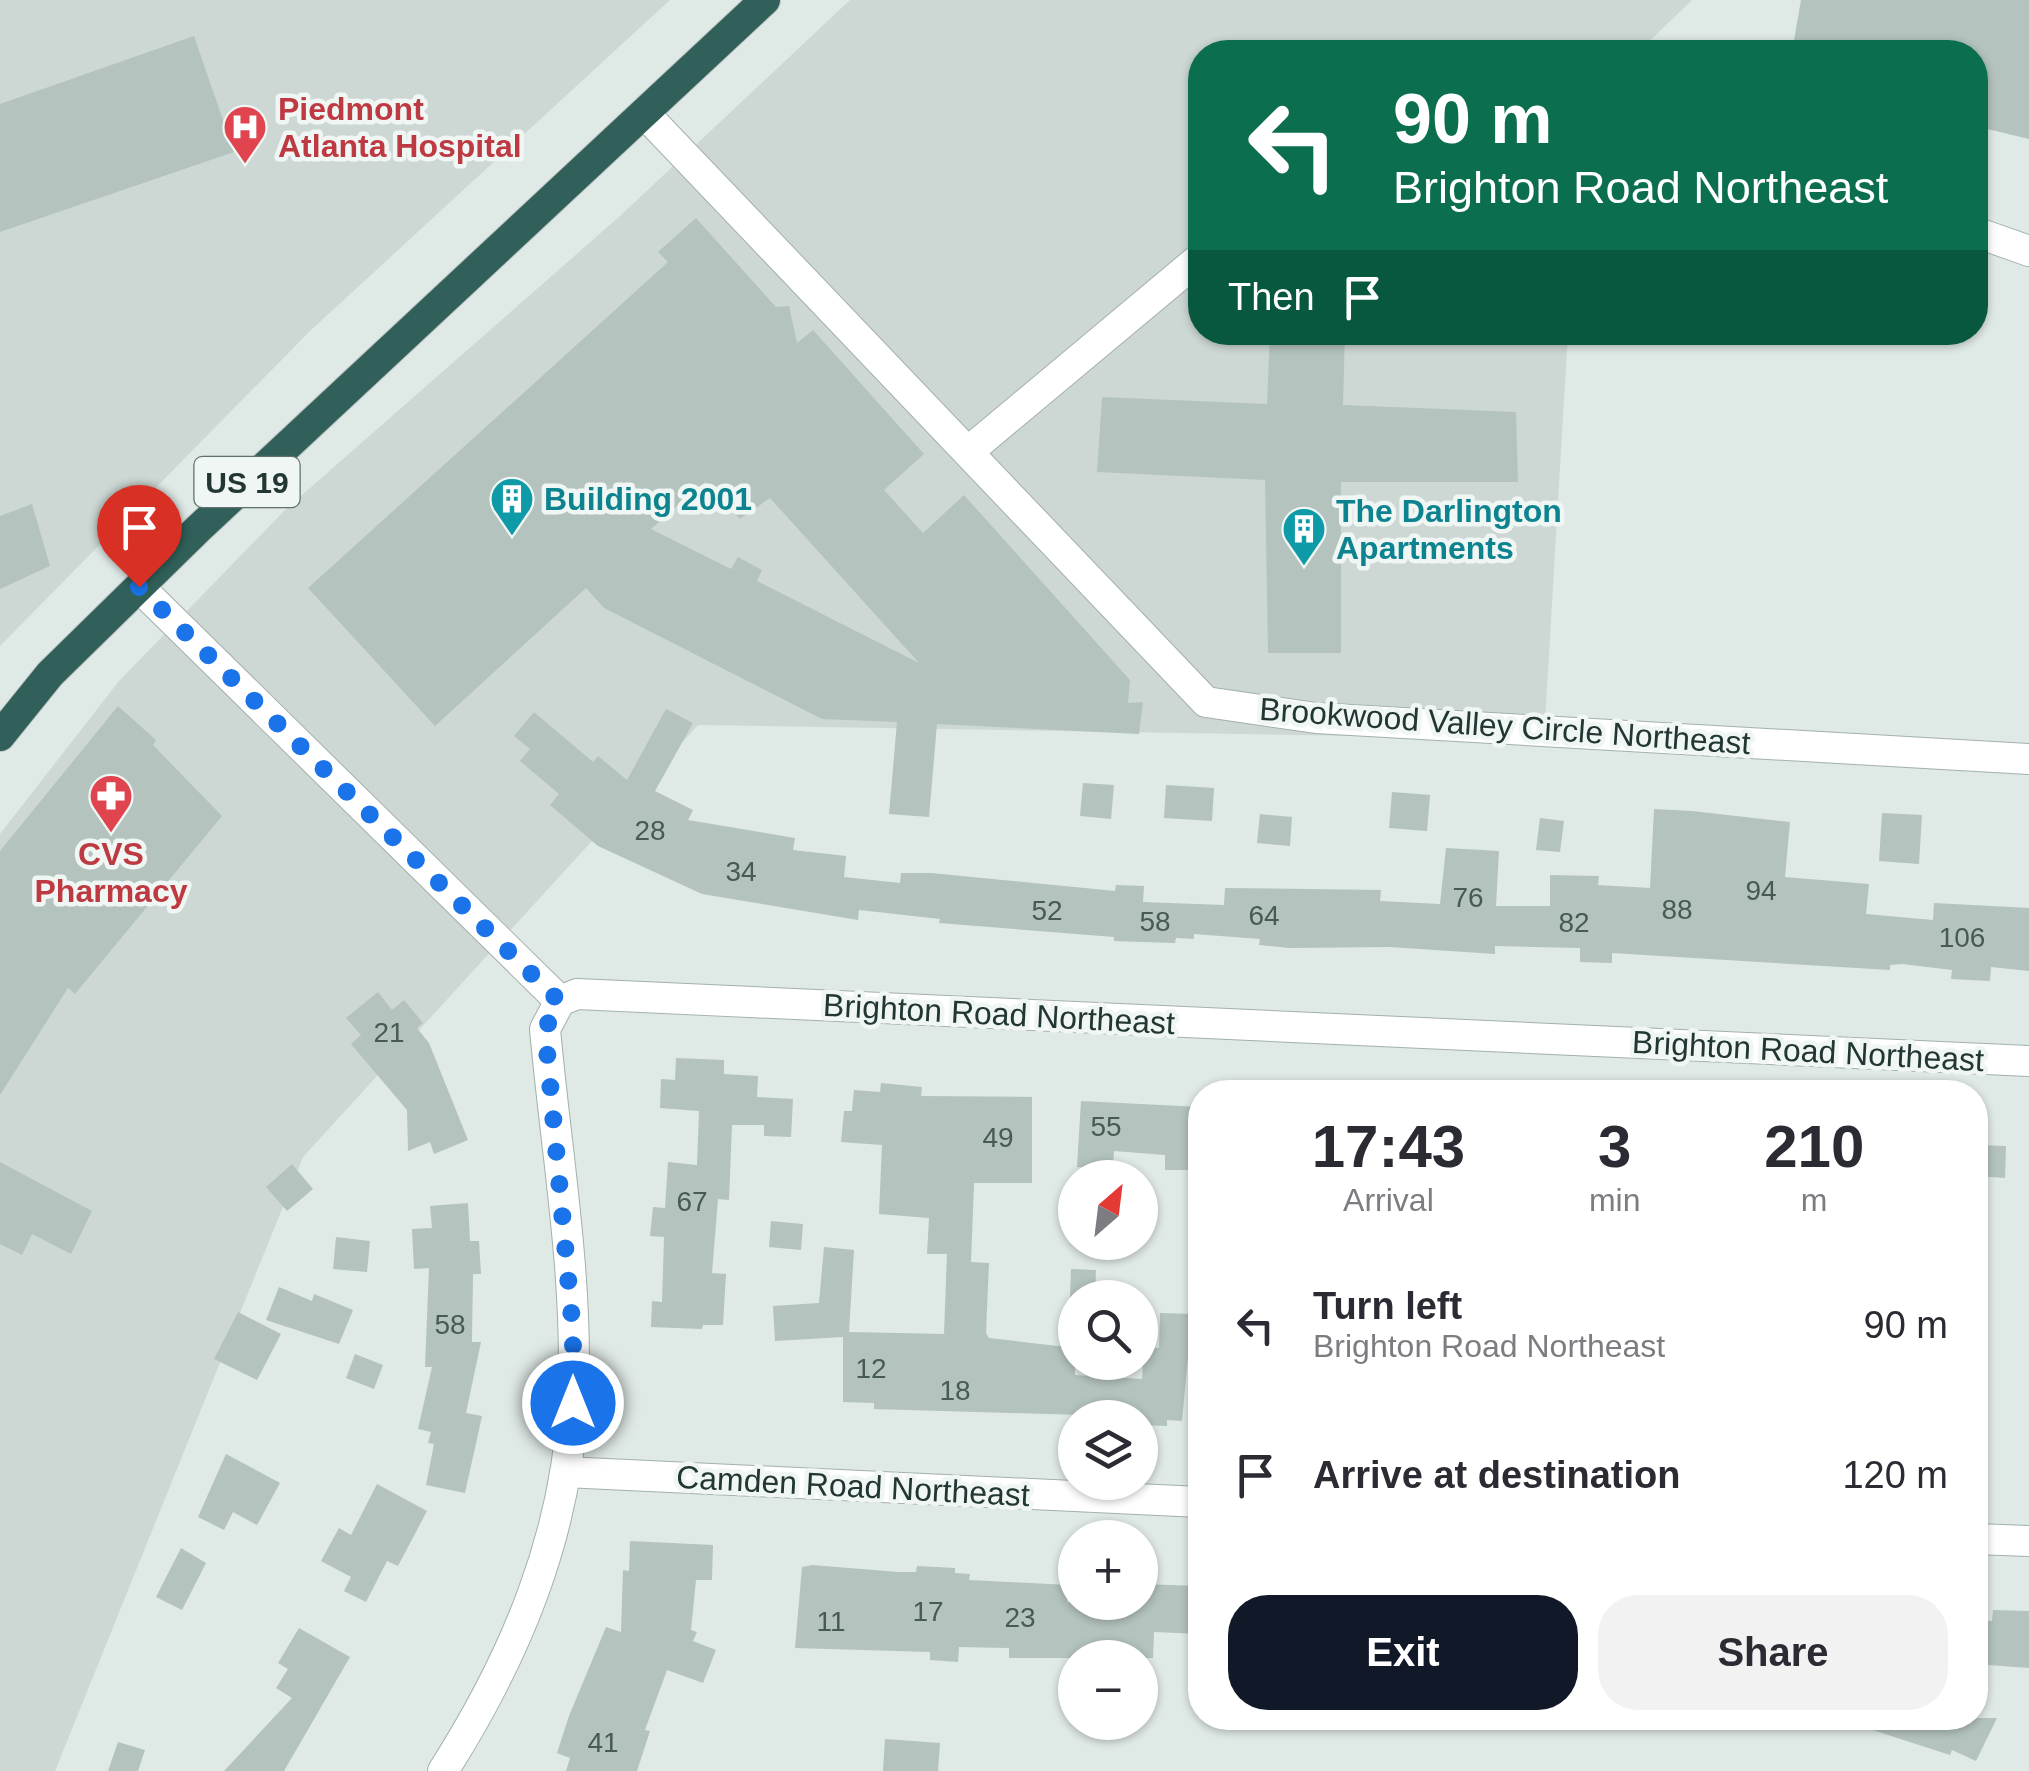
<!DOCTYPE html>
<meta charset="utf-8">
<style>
body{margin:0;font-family:Arial,sans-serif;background:#f2f2f3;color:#2b2b33;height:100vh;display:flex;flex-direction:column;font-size:38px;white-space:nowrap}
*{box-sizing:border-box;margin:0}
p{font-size:32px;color:#7c7c81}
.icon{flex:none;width:55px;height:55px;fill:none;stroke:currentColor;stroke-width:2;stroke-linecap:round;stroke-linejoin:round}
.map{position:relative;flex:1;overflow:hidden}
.details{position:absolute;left:1188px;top:1080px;width:800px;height:650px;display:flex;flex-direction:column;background:#fff;border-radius:40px;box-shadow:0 2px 8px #0004}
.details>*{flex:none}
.top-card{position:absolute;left:1188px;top:40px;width:800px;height:305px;border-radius:40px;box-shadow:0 2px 8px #0004;background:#0b6e4f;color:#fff;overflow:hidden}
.needle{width:65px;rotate:28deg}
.tools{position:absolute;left:1058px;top:1160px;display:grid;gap:20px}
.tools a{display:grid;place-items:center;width:100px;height:100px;border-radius:50%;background:#fff;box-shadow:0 2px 8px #0004;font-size:50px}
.pin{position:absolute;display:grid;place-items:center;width:85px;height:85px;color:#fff;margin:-102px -42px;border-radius:50% 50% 50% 0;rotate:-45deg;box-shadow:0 0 10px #0007}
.pin .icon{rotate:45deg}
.me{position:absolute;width:110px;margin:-55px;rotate:0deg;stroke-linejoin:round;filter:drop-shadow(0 0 8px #0008)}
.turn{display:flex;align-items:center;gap:35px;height:210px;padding:0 40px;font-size:45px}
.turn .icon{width:130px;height:130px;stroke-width:2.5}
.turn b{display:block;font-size:70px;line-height:85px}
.then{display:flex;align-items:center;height:95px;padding:0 40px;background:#0003;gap:20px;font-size:38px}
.eta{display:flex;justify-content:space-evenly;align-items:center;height:170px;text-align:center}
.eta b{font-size:60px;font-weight:600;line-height:70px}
.cta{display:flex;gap:20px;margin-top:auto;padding:20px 40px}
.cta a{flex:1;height:115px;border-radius:40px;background:#111827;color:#fff;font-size:40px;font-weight:600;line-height:115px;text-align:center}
.cta a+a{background:#f2f2f3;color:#2b2b33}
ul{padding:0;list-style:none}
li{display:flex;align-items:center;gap:30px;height:150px;padding:0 40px}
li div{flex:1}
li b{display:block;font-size:38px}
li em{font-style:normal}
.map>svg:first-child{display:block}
.built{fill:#cdd8d4}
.building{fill:#b4c3be;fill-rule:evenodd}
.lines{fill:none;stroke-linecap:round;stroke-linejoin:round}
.minor-casing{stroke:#a3b0ac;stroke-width:32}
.highway-casing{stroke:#bdc3c2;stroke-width:32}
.minor{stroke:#fff;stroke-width:30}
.highway{stroke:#306059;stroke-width:30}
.route{stroke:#1a73e8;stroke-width:18;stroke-dasharray:0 32.4}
.labels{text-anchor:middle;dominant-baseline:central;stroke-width:9;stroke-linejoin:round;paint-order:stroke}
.number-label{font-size:28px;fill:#465a56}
.shield{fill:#eff6f3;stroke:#60706d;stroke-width:2.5}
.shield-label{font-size:30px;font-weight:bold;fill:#223733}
.health-label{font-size:32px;font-weight:bold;fill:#be3a42;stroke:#eff6f3;text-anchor:start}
.culture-label{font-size:32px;font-weight:bold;fill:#0d838f;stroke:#eff6f3;text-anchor:start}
.street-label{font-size:32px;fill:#223733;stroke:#eff6f3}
</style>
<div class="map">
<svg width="2029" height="1771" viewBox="0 0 2029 1771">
<rect width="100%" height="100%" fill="#dfe9e5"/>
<!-- built -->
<path class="built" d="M0,0H670L310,331L0,646Z
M850,0H1692L1638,52H1200V332L1568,333L1544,739L698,725L303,1157L55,1771H0V834L119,681L285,510L620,216Z"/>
<!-- building -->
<path class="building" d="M1801,0H2029V139L1975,126V52H1792Z
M194,36L234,152L0,232V104Z
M696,218L776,307L789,306L797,343L813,330L924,454L884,490L923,533L964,495L1130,680L1128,703L1143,702L1139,734L937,724L929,817L889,814L897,722L822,719L604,608L586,588L435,726L308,588L668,262L658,252ZM705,482L740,519L770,498L919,663L757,581L762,570L738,557L731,569L651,529Z
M1270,332H1345L1343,405L1516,412L1518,482H1341V653H1268L1265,480L1097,472L1102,397L1267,404Z
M32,504L50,566L0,589V516Z
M118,706L156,740L153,745L222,816L75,994L68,988L0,1095V851Z
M666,709L693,723L655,791L693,810L688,820L795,838L793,850L846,856L844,877L900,883L901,873H931L1115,891L1116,885L1144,886L1143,902L1224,905L1225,888L1381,890L1380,901L1440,904L1446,848L1499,851L1496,906H1550V875L1599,876L1598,885L1650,888L1654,809L1692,811L1790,822L1785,877L1869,884L1866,914L1933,920L1934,903L2029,908V971L1991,967L1990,981L1951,979L1952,970L1903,964L1890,965V970L1612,953V963L1580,962V948L1495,946V954L1390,947L1289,948L1259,945L1260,939L1194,934V939L1176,938L1175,943L1114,941V937L939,923L940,919L859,910L858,920L702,894L598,846L550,805L559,794L520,761L530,749L514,736L534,712L593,762L598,756L627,780Z
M1083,783L1114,785L1111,819L1080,816Z
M1166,785L1214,788L1212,821L1164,818Z
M1392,792L1430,795L1427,831L1389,828Z
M1882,813L1922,815L1919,864L1879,861Z
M1260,814L1292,817L1290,846L1257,843Z
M1540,818L1564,821L1560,852L1536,850Z
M378,992L392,1010L404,1000L423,1023L417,1028L429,1043L468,1140L434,1154L430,1142L408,1151L407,1110L351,1044L361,1035L346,1018Z
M676,1058L724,1060V1074L758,1076L757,1097L793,1099L791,1137L764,1136V1125H732L729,1200L718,1199L712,1273L726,1274L723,1325H703L702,1329L651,1327L652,1301L662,1302L664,1237L650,1236L653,1207L665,1208L668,1162L697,1165L699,1111L660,1108L661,1079L675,1080Z
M881,1083L922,1087L921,1096L1032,1097V1183H974L971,1262L989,1263L986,1333L989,1338L1075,1348V1375L1142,1379L1144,1348H1159L1160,1313L1192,1314L1182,1421L1167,1420V1426L1140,1425L1133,1411L1084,1407L1083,1415L874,1409V1403L843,1402V1337L775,1341L773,1306L819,1303L824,1247L854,1250L849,1332L944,1334L947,1254H927L929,1218L879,1214L882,1145L841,1142L844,1111H852L854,1090L880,1092Z
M1081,1101L1200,1107V1170H1165V1155L1114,1151L1113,1169L1077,1167Z
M1975,1145L2006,1146L2005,1178L1975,1176Z
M0,1162L92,1211L71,1254L32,1234L22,1255L0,1244Z
M292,1164L313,1189L287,1211L266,1187Z
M468,1203L470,1241H479L481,1274H473L472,1342H481L466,1413L482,1416L465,1493L426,1485L434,1444L428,1443L431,1432L418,1429L432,1367H425L429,1268L414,1269L412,1229L432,1228L430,1206Z
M771,1221L803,1224L801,1250L769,1247Z
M336,1237L370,1241L367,1272L333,1269Z
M1071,1269L1096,1270L1095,1298H1070Z
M279,1287L312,1301L314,1294L353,1310L339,1344L266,1320Z
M238,1312L281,1334L257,1380L214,1359Z
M355,1354L383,1365L374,1389L346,1378Z
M226,1454L280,1483L257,1525L233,1512L224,1530L198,1517Z
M377,1484L427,1511L398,1566L387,1561L366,1602L344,1591L351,1577L321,1561L339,1528L351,1535Z
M630,1541L713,1545L712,1580H696L691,1630L697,1632L693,1641L716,1650L703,1683L667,1670L645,1730L650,1731L637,1771H566L570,1758L557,1753L569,1716L606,1627L621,1632L623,1570L629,1571Z
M181,1548L206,1563L182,1610L156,1597Z
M812,1565L898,1572H916L917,1566L955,1568V1573L970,1574L969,1580L1068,1585L1067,1602H1140V1584L1200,1586V1634L1154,1632L1153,1658H1009V1648L959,1647L958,1662L930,1660V1652L795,1648L802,1567Z
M1993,1610L2029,1611V1668L1975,1664V1620L1992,1621Z
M299,1628L350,1657L284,1771H224L292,1698L276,1688L288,1669L278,1663Z
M1855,1718H1997L1976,1761L1952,1750L1950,1755L1854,1724Z
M885,1739L940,1743L938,1771H883Z
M118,1742L145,1750L138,1771H108Z"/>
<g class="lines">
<defs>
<path id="minor" d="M645,114L1206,702L1316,718L2029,759
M1975,232L2029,251
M969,451L1200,258
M139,587L560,1001L577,994L2029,1061
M565,1472L1200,1502
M1975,1539L2029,1541
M443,1771C515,1658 566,1537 573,1402C579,1278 556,1152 545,1029L560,1001"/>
<path id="highway" d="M0,736L50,674L198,529L765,0"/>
</defs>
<!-- minor casing -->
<use href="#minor" class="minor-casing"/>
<!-- highway casing -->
<use href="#highway" class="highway-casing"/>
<!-- minor -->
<use href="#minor" class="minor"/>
<!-- highway -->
<use href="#highway" class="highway"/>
</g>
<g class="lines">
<!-- route -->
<path class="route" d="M139,587L560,1002L545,1029L573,1331V1403"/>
</g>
<!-- icons -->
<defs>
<symbol id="hospital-pin" viewBox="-11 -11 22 30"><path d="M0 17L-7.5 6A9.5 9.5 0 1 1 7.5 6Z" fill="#e0444e" stroke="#eff6f3"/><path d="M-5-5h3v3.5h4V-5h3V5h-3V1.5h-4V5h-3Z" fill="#fff"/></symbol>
<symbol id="building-pin" viewBox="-11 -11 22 30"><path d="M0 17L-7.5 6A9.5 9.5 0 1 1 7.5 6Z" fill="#0f9aa8" stroke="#eff6f3"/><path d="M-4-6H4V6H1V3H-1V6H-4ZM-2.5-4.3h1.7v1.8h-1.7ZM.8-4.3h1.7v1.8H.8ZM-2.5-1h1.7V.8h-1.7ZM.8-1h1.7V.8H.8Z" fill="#fff"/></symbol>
<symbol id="pharmacy-pin" viewBox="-11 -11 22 30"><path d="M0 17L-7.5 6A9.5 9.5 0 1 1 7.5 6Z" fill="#e0444e" stroke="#eff6f3"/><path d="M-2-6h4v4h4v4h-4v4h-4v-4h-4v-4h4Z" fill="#fff"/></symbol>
</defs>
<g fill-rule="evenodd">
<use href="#hospital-pin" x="220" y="102" width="50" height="68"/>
<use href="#building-pin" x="487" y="474" width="50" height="68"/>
<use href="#building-pin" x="1279" y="504" width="50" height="68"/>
<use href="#pharmacy-pin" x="86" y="771" width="50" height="68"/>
</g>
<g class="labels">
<!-- number labels -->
<g class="number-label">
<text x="650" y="830">28</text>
<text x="741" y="871">34</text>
<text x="1761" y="890">94</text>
<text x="1468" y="897">76</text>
<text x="1677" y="909">88</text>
<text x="1047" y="910">52</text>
<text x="1264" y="915">64</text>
<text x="1155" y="921">58</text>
<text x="1574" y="922">82</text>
<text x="1962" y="937">106</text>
<text x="389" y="1032">21</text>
<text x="1106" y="1126">55</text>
<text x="998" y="1137">49</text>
<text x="692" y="1201">67</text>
<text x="450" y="1324">58</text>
<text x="871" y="1368">12</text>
<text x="955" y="1390">18</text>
<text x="928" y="1611">17</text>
<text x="1020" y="1617">23</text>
<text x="831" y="1621">11</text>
<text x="603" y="1742">41</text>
</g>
<!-- shield labels -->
<rect class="shield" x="194.5" y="457" width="105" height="50" rx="8"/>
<g class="shield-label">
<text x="247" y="482">US 19</text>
</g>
<!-- health labels -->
<g class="health-label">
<text x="278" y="109">Piedmont<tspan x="278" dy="37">Atlanta Hospital</tspan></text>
<text x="111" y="854" text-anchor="middle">CVS<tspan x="111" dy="37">Pharmacy</tspan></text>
</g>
<!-- culture labels -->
<g class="culture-label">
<text x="544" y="499">Building 2001</text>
<text x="1336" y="511">The Darlington<tspan x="1336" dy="37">Apartments</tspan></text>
</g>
<!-- street labels -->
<g class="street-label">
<text transform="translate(1505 726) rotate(4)">Brookwood Valley Circle Northeast</text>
<text transform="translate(999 1014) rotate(3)">Brighton Road Northeast</text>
<text transform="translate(1808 1051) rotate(3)">Brighton Road Northeast</text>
<text transform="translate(853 1486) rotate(3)">Camden Road Northeast</text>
</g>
</g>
</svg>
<div class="tools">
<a><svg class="needle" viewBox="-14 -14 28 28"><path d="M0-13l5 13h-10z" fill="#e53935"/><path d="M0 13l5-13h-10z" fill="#7c7c81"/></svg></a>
<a><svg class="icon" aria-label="search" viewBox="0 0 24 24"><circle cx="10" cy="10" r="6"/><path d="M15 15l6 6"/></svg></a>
<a><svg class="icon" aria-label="layers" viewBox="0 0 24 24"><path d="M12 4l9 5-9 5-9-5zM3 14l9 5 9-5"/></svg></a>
<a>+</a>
<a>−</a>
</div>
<div class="pin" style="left:139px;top:587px;background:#d93025"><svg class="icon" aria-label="arrive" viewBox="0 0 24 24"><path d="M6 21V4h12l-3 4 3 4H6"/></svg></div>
<svg class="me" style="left:573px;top:1403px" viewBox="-20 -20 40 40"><circle r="17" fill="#1a73e8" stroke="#fff" stroke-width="3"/><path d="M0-11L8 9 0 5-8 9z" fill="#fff"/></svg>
<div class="top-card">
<div class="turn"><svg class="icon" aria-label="left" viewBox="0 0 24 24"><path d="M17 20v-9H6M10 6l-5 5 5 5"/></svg><div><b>90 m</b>Brighton Road Northeast</div></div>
<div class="then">Then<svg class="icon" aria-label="arrive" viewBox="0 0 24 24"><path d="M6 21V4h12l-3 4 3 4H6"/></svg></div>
</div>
<section class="details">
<div class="eta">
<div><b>17:43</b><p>Arrival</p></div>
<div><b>3</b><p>min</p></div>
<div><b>210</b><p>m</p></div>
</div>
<ul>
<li><svg class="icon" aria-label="left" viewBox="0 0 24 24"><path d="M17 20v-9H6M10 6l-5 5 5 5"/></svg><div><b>Turn left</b><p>Brighton Road Northeast</p></div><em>90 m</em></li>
<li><svg class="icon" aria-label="arrive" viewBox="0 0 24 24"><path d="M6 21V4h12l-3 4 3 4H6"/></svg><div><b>Arrive at destination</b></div><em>120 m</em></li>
</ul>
<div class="cta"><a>Exit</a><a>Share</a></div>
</section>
</div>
